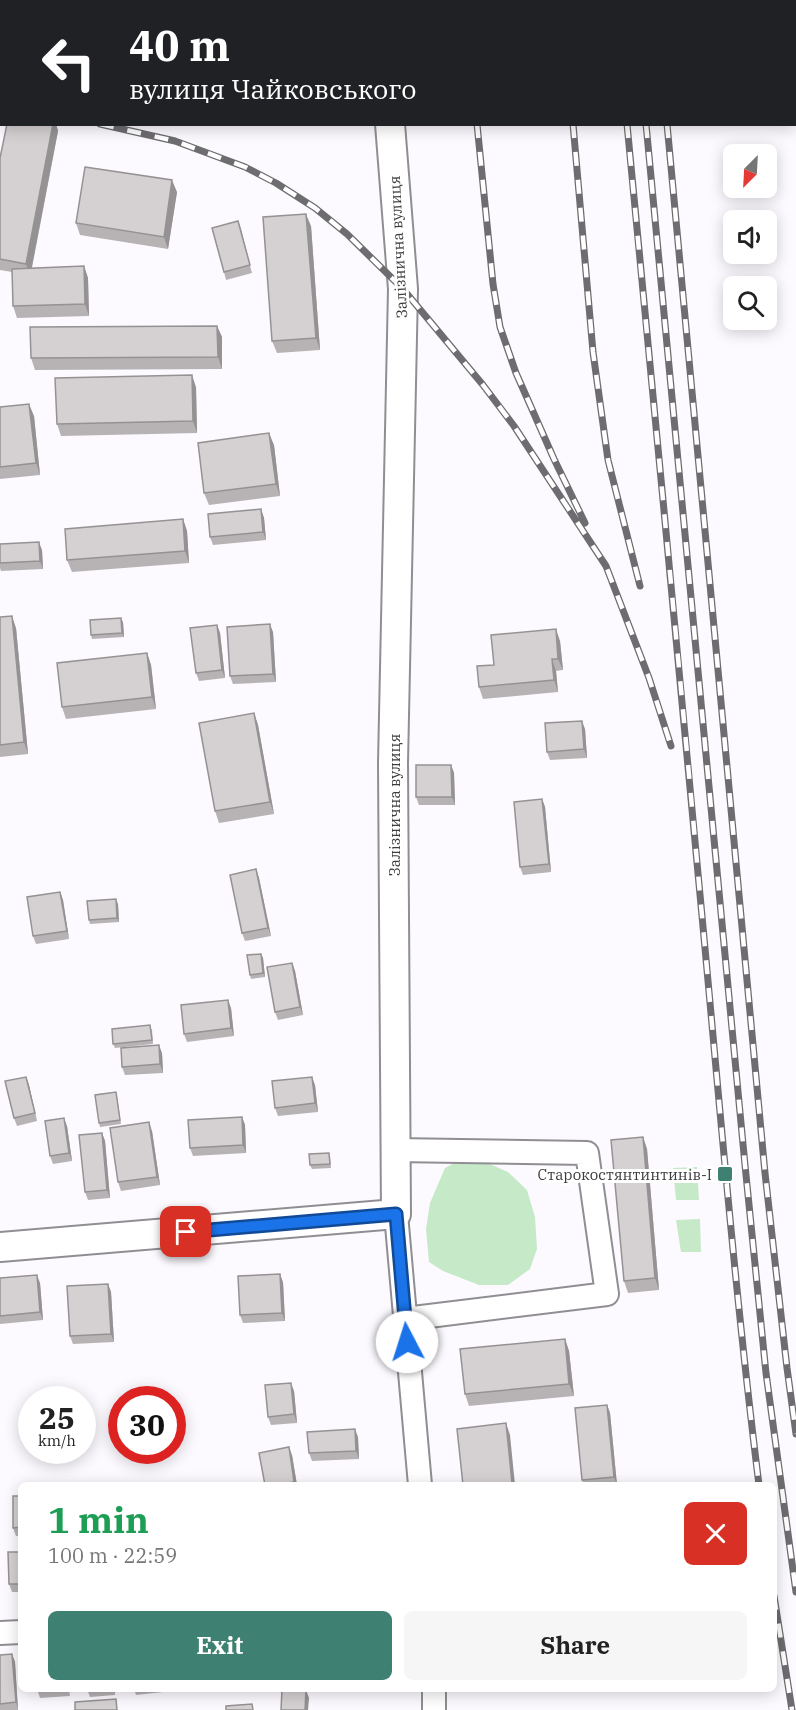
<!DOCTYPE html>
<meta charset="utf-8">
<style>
body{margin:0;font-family:"IBM Plex Serif",serif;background:#f6f6f6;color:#222;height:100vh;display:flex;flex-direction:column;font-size:22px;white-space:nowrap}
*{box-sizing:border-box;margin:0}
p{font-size:20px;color:#767676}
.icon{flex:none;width:33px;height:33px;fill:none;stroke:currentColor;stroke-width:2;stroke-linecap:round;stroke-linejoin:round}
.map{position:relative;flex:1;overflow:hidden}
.drawer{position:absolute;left:18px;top:1482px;width:759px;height:210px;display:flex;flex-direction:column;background:#fff;border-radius:9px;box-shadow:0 3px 15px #0003}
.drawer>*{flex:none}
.guide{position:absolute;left:0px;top:0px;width:796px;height:126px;box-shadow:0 3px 15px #0003;background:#202124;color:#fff;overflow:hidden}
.needle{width:39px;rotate:204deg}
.tools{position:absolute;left:723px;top:144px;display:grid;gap:12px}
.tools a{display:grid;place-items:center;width:54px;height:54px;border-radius:9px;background:#fff;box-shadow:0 3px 15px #0003;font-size:30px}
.speed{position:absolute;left:18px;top:1386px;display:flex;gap:12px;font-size:30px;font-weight:700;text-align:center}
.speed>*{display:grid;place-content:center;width:78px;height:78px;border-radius:50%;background:#fff;box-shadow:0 3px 15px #0003;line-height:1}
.speed small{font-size:15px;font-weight:400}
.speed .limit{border:9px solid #d22;background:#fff;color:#111}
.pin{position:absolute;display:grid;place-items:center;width:51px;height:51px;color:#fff;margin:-26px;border-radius:12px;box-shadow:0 3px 9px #0006}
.me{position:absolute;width:66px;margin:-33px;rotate:355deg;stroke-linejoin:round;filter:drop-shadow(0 0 4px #0008)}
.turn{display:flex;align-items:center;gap:21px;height:126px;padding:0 30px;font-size:27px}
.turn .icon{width:78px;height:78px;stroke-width:2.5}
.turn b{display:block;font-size:42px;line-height:51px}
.round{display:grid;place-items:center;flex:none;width:63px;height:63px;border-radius:9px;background:#f6f6f6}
.summary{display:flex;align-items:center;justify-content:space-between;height:102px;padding:0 30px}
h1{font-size:36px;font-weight:700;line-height:45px;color:#1e9e55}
.action{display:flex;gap:12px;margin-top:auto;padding:12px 30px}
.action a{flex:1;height:69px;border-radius:9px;background:#3e8071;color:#fff;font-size:24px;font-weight:700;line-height:69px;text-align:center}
.action a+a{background:#f6f6f6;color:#222}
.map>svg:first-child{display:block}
.green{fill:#c6e9c8}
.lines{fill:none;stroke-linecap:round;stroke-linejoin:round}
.minor-casing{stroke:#908e92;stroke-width:26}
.tertiary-casing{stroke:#908e92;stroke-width:32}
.minor{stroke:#fff;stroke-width:22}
.tertiary{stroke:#fff;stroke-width:28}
.rail-casing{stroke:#6d6c6f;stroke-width:7}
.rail{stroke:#fff;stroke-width:4.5;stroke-dasharray:14;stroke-linecap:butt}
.wall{fill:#b7b3b5}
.shaded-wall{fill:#959293}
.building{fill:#d5d0d2;stroke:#959293;stroke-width:1.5}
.route-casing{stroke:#114b97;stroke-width:15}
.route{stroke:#1a73e8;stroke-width:10}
.poi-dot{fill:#3e8071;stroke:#fff;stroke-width:2}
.labels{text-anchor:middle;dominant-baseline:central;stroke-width:6;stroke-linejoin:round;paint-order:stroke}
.street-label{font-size:15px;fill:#3d3c3e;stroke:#fff}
.poi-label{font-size:15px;fill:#3d3c3e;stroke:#fff;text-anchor:end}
</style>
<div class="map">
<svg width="796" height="1710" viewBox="0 0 796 1710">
<rect width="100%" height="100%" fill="#fcfaff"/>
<!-- green -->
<path class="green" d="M462,1159L485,1162L508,1172L527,1190L535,1217L537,1249L530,1269L508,1285H479L443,1271L429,1262L426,1229L430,1203L445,1168Z
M697,1167L699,1200H676L673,1168Z
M700,1219L701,1252H681L676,1220Z"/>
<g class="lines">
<defs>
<path id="minor" d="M395,1150L587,1153L607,1294L405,1319
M396,1214L420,1485
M0,1633L21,1632
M434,1689V1710"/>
<path id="tertiary" d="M380,0V2
M0,1247L396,1214L393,763L403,289L390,124"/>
</defs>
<!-- minor casing -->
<use href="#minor" class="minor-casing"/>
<!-- tertiary casing -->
<use href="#tertiary" class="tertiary-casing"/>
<!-- minor -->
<use href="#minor" class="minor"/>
<!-- tertiary -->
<use href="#tertiary" class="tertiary"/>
<defs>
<path id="rail" d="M465,0V2
M563,0V2
M615,0L616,2
M634,0V2
M655,0V2
M0,105L2,106
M100,124L175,141L245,167L276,183L315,208L347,234L403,289L483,385L514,426L606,566L649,678L671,746
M477,124L493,284L500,327L516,373L554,459L585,523
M573,124L593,352L608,460L640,586
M627,124C651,378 676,630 699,884C718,1084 734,1285 759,1485
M646,124L745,1165L766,1373L796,1592
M667,124L765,1173L787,1368L796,1434
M774,1596L792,1710"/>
</defs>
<!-- rail casing -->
<use href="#rail" class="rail-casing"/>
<!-- rail -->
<use href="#rail" class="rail"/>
</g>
<!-- wall -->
<path class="wall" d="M0,0H20V2H2V80H0Z
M127,0H187V2H139Z
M7,124H56L58,131L32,268L84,266L88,278L89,316L17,318L13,306L12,272L0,270V158Z
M177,192L168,249L80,235L76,223Z
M238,221L252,273L226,280L224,272Z
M311,226L320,350L277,353L272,341Z
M217,326L222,337V369L35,370L31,358Z
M196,387L197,433L61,436L57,424Z
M0,407L34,416L40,475L0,479Z
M274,445L280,496L209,505L204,493Z
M261,509L264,518L266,540L213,545L210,537Z
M183,519L187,531L189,563L72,572L67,560Z
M0,544L42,550L43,569L1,571L0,568Z
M0,617L16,628L28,754L0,757Z
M123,622L124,637L92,639L91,635Z
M217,625L220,633L225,678L199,681L196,673Z
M273,632L276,682L233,684L230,676Z
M560,641L563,670L556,671L558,692L483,699L479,687L494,665Z
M147,653L151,665L156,709L66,719L62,707Z
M254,713L258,725L274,814L219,823L215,811Z
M585,729L587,758L550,760L547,752Z
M451,765L454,773L455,805H419L416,797Z
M542,799L545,807L551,872L523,875L520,867Z
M256,869L259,878L271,936L245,941L242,933Z
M60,892L63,900L69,939L36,944L33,936Z
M118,904L119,922L90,924L89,920Z
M261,954L263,958L265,977L251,979L250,975Z
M292,963L295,971L303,1015L278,1020L275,1012Z
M231,1008L234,1036L187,1042L184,1034Z
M152,1029L153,1044L115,1048L113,1044Z
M162,1053L163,1073L125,1075L122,1067Z
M26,1077L29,1085L37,1121L17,1126L14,1118Z
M315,1085L318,1112L278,1116L275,1108Z
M117,1096L121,1124L100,1127L99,1123Z
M242,1117L245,1125L246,1153L193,1156L190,1148Z
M67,1126L72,1161L53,1164L50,1156Z
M152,1131L160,1185L121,1191L118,1182Z
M102,1133L105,1141L110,1198L88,1200L85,1192Z
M643,1137L647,1149L659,1290L628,1293L624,1281Z
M329,1153L330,1157L331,1168L312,1169L310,1165Z
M0,1278L40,1283L43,1320L0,1324Z
M283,1282L285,1321L243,1323L240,1315Z
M108,1284L111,1292L114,1342L73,1344L70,1336Z
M565,1339L569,1351L574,1396L469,1406L465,1394Z
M294,1391L297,1423L271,1425L268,1417Z
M607,1405L610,1413L617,1485H584L582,1480Z
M358,1437L359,1459L312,1461L309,1453Z
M292,1455L297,1485H265Z
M21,1496V1536H16L13,1528Z
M21,1552V1592H12L9,1584Z
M12,1654L15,1662L18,1710H0V1655Z
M37,1689H69L70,1696L40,1698Z
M87,1689H115V1695L90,1697Z
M134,1689H163V1692L136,1695Z
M193,1689H215V1690H194Z"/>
<!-- shaded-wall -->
<path class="shaded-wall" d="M53,124H56L58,131L30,276L26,264Z
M172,180L177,192L168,249L164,237Z
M306,214L311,226L320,350L316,338Z
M238,221L241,229L252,273L250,265Z
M84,266L88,278L89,316L85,304Z
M217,326L222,337V369L218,357Z
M192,375L196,387L197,433L193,421Z
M29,404L34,416L40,475L36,463Z
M269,433L274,445L280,496L276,484Z
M261,509L264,518L266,540L263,532Z
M183,519L187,531L189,563L185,551Z
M39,542L42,550L43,569L40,561Z
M12,616L16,628L28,754L24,742Z
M121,618L123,622L124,637L122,633Z
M270,624L273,632L276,682L273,674Z
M217,625L220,633L225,678L222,670Z
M556,629L560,641L563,670L558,659Z
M147,653L151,665L156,709L152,697Z
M552,659L556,671L558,692L554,680Z
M254,713L258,725L274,814L270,802Z
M582,721L585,729L587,758L584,749Z
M451,765L454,773L455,805L452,797Z
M542,799L545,807L551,872L549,864Z
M256,869L259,878L271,936L268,928Z
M60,892L63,900L69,939L67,931Z
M116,899L118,904L119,922L117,918Z
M261,954L263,958L265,977L263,973Z
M292,963L295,971L303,1015L300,1007Z
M228,1000L231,1008L234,1036L231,1028Z
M159,1045L162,1053L163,1073L160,1064Z
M26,1077L29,1085L37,1121Z
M312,1077L315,1085L318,1112L315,1103Z
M242,1117L245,1125L246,1153L243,1145Z
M64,1118L67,1126L72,1161L69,1153Z
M149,1122L152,1131L160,1185L157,1177Z
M102,1133L105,1141L110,1198L107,1190Z
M643,1137L647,1149L659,1290L655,1278Z
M280,1274L283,1282L285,1321L282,1313Z
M37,1275L40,1283L43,1320L40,1312Z
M108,1284L111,1292L114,1342L111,1334Z
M565,1339L569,1351L574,1396L569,1384Z
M291,1383L294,1391L297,1423L294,1414Z
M607,1405L610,1413L617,1485L614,1477Z
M506,1423L510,1435L515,1485H513L512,1483Z
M355,1429L358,1437L359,1459L356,1451Z
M289,1447L292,1455L297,1485H296L294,1482Z
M12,1654L15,1662L18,1710L16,1702Z
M306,1690L309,1698L308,1710H305Z"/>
<!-- building -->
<path class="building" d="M0,0H14V2H2V69L0,68Z
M142,0H178V2H142Z
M7,124H53L26,264L0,259V158Z
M85,167L172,180L164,237L76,223Z
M306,214L316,338L272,341L263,217Z
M238,221L250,265L224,272L212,228Z
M84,266L85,304L13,306L12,269Z
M217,326L218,357L31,358L30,327Z
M192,375L193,421L57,424L55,378Z
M29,404L36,463L0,467V407Z
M269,433L276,484L204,493L198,443Z
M261,509L263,532L210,537L208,514Z
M183,519L185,551L67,560L65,529Z
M39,542L40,561L0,563V544Z
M12,616L24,742L0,745V617Z
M121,618L122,633L91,635L90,620Z
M270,624L273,674L230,676L227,627Z
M217,625L222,670L196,673L190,628Z
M556,629L558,659H552L554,680L479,687L477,666L494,665L491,635Z
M147,653L152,697L62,707L57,663Z
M254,713L270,802L215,811L199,723Z
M582,721L584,749L547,752L545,723Z
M416,765H451L452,797H416Z
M542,799L549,864L520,867L514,802Z
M256,869L268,928L242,933L230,875Z
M60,892L67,931L33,936L27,897Z
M116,899L117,918L89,920L87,901Z
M261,954L263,973L250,975L247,955Z
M292,963L300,1007L275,1012L267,967Z
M228,1000L231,1028L184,1034L181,1005Z
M150,1025L152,1040L113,1044L112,1029Z
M159,1045L160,1064L122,1067L121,1048Z
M26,1077L35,1113L14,1118L5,1081Z
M312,1077L315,1103L275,1108L272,1081Z
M116,1092L120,1120L99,1123L95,1095Z
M242,1117L243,1145L190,1148L188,1120Z
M64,1118L69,1153L50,1156L45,1121Z
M149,1122L157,1177L118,1182L110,1128Z
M102,1133L107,1190L85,1192L79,1135Z
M643,1137L655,1278L624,1281L611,1140Z
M329,1153L330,1164L310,1165L309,1154Z
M280,1274L282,1313L240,1315L238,1276Z
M37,1275L40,1312L0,1316V1278Z
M108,1284L111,1334L70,1336L67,1286Z
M565,1339L569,1384L465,1394L460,1349Z
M291,1383L294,1414L268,1417L265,1385Z
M607,1405L614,1477L582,1480L575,1408Z
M506,1423L512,1483L494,1485H463L457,1429Z
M355,1429L356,1451L309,1453L307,1432Z
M289,1447L294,1482L276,1485H265L259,1453Z
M13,1496H21V1527L13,1528Z
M8,1552H21V1584H9Z
M12,1654L16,1702L0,1704V1655Z
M282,1689L306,1690L305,1710H281Z
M116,1699L117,1710H75V1702Z
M252,1704L253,1710H226V1706Z"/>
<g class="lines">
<defs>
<path id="route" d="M186,1232L396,1214L407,1342"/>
</defs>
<!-- route casing -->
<use href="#route" class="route-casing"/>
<!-- route -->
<use href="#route" class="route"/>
</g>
<!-- markers -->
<rect class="poi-dot" x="717" y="1166" width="16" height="16" rx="3"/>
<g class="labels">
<!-- street labels -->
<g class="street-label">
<text transform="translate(398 247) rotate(-93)">Залізнична вулиця</text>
<text transform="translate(394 805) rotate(-90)">Залізнична вулиця</text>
</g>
<!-- poi labels -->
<g class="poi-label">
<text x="712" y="1174">Старокостянтинтинів-І</text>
</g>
</g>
</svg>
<div class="tools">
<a><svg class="needle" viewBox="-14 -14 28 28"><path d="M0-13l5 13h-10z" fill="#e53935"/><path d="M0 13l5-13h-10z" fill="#767676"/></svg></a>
<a><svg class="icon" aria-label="sound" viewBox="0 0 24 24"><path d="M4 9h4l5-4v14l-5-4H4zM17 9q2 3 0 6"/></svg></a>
<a><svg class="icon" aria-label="search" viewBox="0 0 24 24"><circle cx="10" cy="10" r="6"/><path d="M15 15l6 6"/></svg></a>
</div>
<div class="speed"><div>25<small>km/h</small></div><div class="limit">30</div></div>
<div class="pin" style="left:186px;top:1232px;background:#d93025"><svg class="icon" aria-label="arrive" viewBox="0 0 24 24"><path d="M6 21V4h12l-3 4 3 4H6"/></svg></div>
<svg class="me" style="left:407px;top:1342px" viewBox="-20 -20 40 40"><circle r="19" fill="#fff"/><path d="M0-13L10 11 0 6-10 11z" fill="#1a73e8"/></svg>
<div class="guide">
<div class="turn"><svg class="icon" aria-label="left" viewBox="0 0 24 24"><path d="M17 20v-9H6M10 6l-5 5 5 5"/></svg><div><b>40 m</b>вулиця Чайковського</div></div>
</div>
<section class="drawer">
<div class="summary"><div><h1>1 min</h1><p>100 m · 22:59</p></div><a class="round" style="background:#d93025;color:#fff"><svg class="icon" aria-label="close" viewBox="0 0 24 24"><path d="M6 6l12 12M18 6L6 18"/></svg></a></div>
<div class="action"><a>Exit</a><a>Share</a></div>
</section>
</div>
